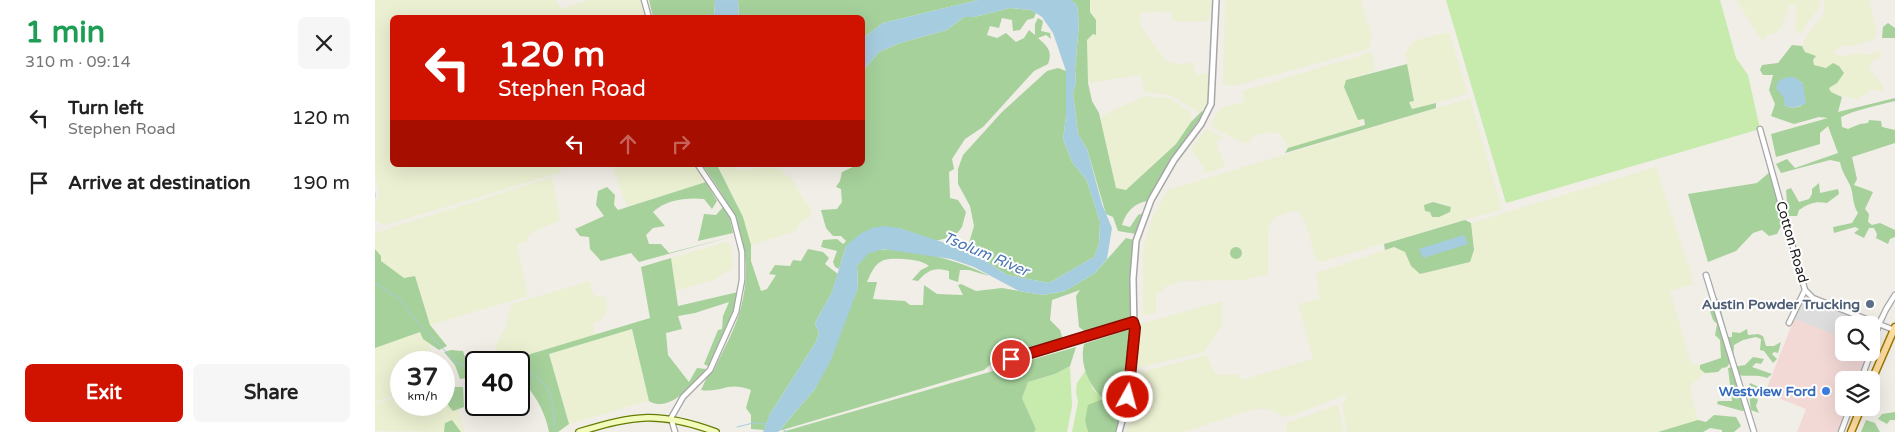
<!DOCTYPE html>
<meta charset="utf-8">
<style>
body{margin:0;font-family:"Varela Round",sans-serif;background:#f6f6f6;color:#222;height:100vh;display:flex;flex-direction:column;font-size:19px;white-space:nowrap}
*{box-sizing:border-box;margin:0}
p{font-size:16px;color:#767676}
.icon{flex:none;width:28px;height:28px;fill:none;stroke:currentColor;stroke-width:2;stroke-linecap:round;stroke-linejoin:round}
.map{position:relative;flex:1;overflow:hidden}
.panel{display:flex;flex-direction:column;background:#fff;width:375px}
.panel>*{flex:none}
.top-card{position:absolute;left:15px;top:15px;width:475px;height:152px;border-radius:8px;box-shadow:0 5px 20px #0002;background:#d01200;color:#fff;overflow:hidden}
.buttons{position:absolute;left:1460px;top:316px;display:grid;gap:10px}
.buttons a{display:grid;place-items:center;width:45px;height:45px;border-radius:8px;background:#fff;box-shadow:0 5px 20px #0002;font-size:25px}
.speed{position:absolute;left:15px;top:351px;display:flex;gap:10px;font-size:25px;font-weight:700;text-align:center}
.speed>*{display:grid;place-content:center;width:65px;height:65px;border-radius:50%;background:#fff;box-shadow:0 5px 20px #0002;line-height:1}
.speed small{font-size:12px;font-weight:400}
.speed .limit{border:2px solid #111;border-radius:8px;background:#fff;color:#111}
.pin{position:absolute;display:grid;place-items:center;width:42px;height:42px;color:#fff;margin:-21px;border:2px solid #fff;border-radius:50%;box-shadow:0 1px 5px #0007}
.me{position:absolute;width:55px;margin:-28px;rotate:7deg;stroke-linejoin:round;filter:drop-shadow(0 0 4px #0008)}
.turn{display:flex;align-items:center;gap:18px;height:105px;padding:0 25px;font-size:22px}
.turn .icon{width:65px;height:65px;stroke-width:2.5}
.turn b{display:block;font-size:35px;line-height:42px}
.lanes{display:flex;align-items:center;height:48px;padding:0 25px;background:#0003;justify-content:center;gap:25px;direction:ltr}
.lanes .off{opacity:.35}
.round{display:grid;place-items:center;flex:none;width:52px;height:52px;border-radius:8px;background:#f6f6f6}
.overview{display:flex;align-items:center;justify-content:space-between;height:85px;padding:0 25px}
h1{font-size:30px;font-weight:700;line-height:38px;color:#1e9e55}
.primary-button{display:flex;gap:10px;margin-top:auto;padding:10px 25px}
.primary-button a{flex:1;height:58px;border-radius:8px;background:#d01200;color:#fff;font-size:20px;font-weight:700;line-height:58px;text-align:center}
.primary-button a+a{background:#f6f6f6;color:#222}
ul{padding:0;list-style:none}
li{display:flex;align-items:center;gap:15px;height:65px;padding:0 25px}
li div{flex:1}
li b{display:block;font-size:19px}
li em{font-style:normal}
main{display:flex;flex:1;min-height:0}
.map>svg:first-child{display:block}
.residential{fill:#dedddd}
.commercial{fill:#f2d9d6}
.farmland{fill:#ebf0d2;fill-rule:evenodd}
.grass{fill:#c6ebac}
.forest{fill:#a6d19b;fill-rule:evenodd}
.water{fill:#a6cddf}
.lines{fill:none;stroke-linecap:round;stroke-linejoin:round}
.stream{stroke:#a6cddf;stroke-width:1}
.minor-casing{stroke:#a7a7a7;stroke-width:7}
.tertiary-casing{stroke:#a7a7a7;stroke-width:8}
.secondary-casing{stroke:#647c03;stroke-width:8}
.primary-casing{stroke:#9c7600;stroke-width:9}
.minor{stroke:#fff;stroke-width:4.5}
.tertiary{stroke:#fff;stroke-width:5}
.secondary{stroke:#f2fbbb;stroke-width:5.5}
.primary{stroke:#fedd9f;stroke-width:6}
.route-casing{stroke:#870c00;stroke-width:12}
.route{stroke:#d01200;stroke-width:9}
.service-dot{fill:#5c6f8a;stroke:#fff;stroke-width:2}
.shop-dot{fill:#3f7fe0;stroke:#fff;stroke-width:2}
.labels{text-anchor:middle;dominant-baseline:central;stroke-width:4;stroke-linejoin:round;paint-order:stroke}
.street-label{font-size:14px;fill:#202020;stroke:#fff}
.service-label{font-size:14px;font-weight:bold;fill:#4e5e75;stroke:#fff;text-anchor:end}
.shop-label{font-size:14px;font-weight:bold;fill:#366cbe;stroke:#fff;text-anchor:end}
.water-label{font-size:15px;font-style:italic;fill:#4a75b3;stroke:#fff}
</style>
<main>
<section class="panel">
<div class="overview"><div><h1>1 min</h1><p>310 m · 09:14</p></div><a class="round"><svg class="icon" aria-label="close" viewBox="0 0 24 24"><path d="M6 6l12 12M18 6L6 18"/></svg></a></div>
<ul>
<li><svg class="icon" aria-label="left" viewBox="0 0 24 24"><path d="M17 20v-9H6M10 6l-5 5 5 5"/></svg><div><b>Turn left</b><p>Stephen Road</p></div><em>120 m</em></li>
<li><svg class="icon" aria-label="arrive" viewBox="0 0 24 24"><path d="M6 21V4h12l-3 4 3 4H6"/></svg><div><b>Arrive at destination</b></div><em>190 m</em></li>
</ul>
<div class="primary-button"><a>Exit</a><a>Share</a></div>
</section>
<div class="map">
<svg width="1520" height="432" viewBox="0 0 1520 432">
<rect width="100%" height="100%" fill="#f1eee7"/>
<!-- residential -->
<path class="residential" d="M1431,298L1477,316L1474,325H1469L1468,339L1419,319L1427,300Z"/>
<!-- commercial -->
<path class="commercial" d="M1477,316L1496,324V325H1474Z
M1419,319L1469,338V352L1494,353L1483,380H1469V408H1472L1462,432H1422L1431,409L1390,393Z"/>
<!-- farmland -->
<path class="farmland" d="M0,0H181L186,9L212,0H264L270,17L18,18V165H188V167L184,173L10,225L0,221V205L5,192L0,178Z
M715,0H836L834,21L808,22L796,20V11L765,13L766,27L791,61L800,64L818,63L821,75L836,72L833,101L826,114L795,95L770,92L766,75L713,83L712,40L718,34L721,35V20L715,12Z
M850,0H986L997,37L994,49L859,86L848,84Z
M1361,0H1445L1444,8L1431,25L1428,32L1424,34L1420,28L1421,6L1415,5L1407,27L1399,34L1390,36L1389,43Z
M1450,0H1494L1502,32L1498,40L1477,46H1465L1458,53L1467,56L1485,53L1493,55L1505,51L1506,55L1502,60H1497L1494,69L1509,86L1507,91L1496,90L1482,100L1456,92L1454,87L1462,83L1451,68L1439,65L1435,55L1430,52L1427,46L1431,36L1448,15Z
M1072,32L1075,35L1093,93L1080,98L1037,109L1034,102L1039,100L1030,53L1038,42L1046,39Z
M997,52L1000,71L971,80L969,87L986,126L913,148L906,134L897,132L884,134L877,137L874,143H869L838,128L837,122L846,108L869,102L868,91Z
M770,96L794,98L816,113V122L801,144L784,159L765,179L751,190H746L741,188L725,122L728,115Z
M1095,98L1127,209L946,262L940,259L933,230L925,212L917,211L899,218L893,228V274L868,280L807,281L790,287L781,295V312L768,316V249L778,216L793,190ZM1058,202L1069,204L1076,207L1070,215L1057,217L1055,212Z
M831,129L849,138L841,142L850,167L827,174L830,169L816,149Z
M237,165H319L331,182L252,207Z
M349,165L366,170L394,167L408,170L409,176L414,175L435,208L437,216L424,223L421,231L376,245L360,200L343,166Z
M1281,167L1319,284L1295,291L1316,364L1325,365V369L1330,373L1316,385L1317,400L1323,420L1283,432H972L967,404L971,400L970,395L919,415L909,417L893,409H880L809,432H751L763,389L764,373L831,355L841,375L862,374L866,380L938,359L923,304L945,298L941,273L1019,247L1030,252L1036,266L1069,269L1095,262L1099,250L1096,223Z
M177,177L185,220L154,234L152,242L142,244L153,296L55,325L40,276L29,279L6,261V256L0,249V233Z
M351,242L356,246L358,269L338,280L300,291L296,258Z
M215,281L217,293L222,297L230,296L233,307L227,320L218,323L220,335L129,362L120,346L131,327L136,304Z
M847,301V325L829,352L763,368L765,324Z
M257,329L274,401L194,424L174,354Z
M45,332L48,339L56,344L54,362H26V394L0,402V348Z
M75,381L76,387L71,392L78,411L83,409L90,432H86L83,427L68,429L69,432L0,431V404L26,396V405H69V382Z
M961,405L964,408L968,432H912V423Z"/>
<!-- grass -->
<path class="grass" d="M1071,0H1345L1361,58L1373,75L1385,129L1131,203Z
M695,366L697,406L692,432H659L661,429L647,398L653,382L680,374Z
M711,370L718,389L728,399L710,420L713,432H697L703,402L701,392L702,383Z"/>
<!-- forest -->
<path class="forest" d="M274,0H340L339,17H278Z
M363,0H603L508,23L488,38V18L364,17Z
M696,0H715V12L721,20V35L718,34L712,40L713,83L717,101L724,113L741,188L751,190L801,144L816,122L827,111L829,113L803,149L773,201C759,203 751,212 747,225L755,227L763,215L768,213L761,234L743,231L738,217L731,214L712,149L703,134L698,93L701,82L700,70L704,23L702,5Z
M635,8L656,10L661,13L659,18L652,20L645,30L638,31L637,20L627,18L624,28L615,26L612,35L622,38L631,33L641,42L649,38L654,30L660,35V24L663,18L668,21L666,31L675,33L676,39L671,35L663,38C672,46 678,51 673,64L659,71L608,127L590,139L577,159L579,169L574,172L575,198L583,200L591,212L587,227L580,236L560,241L524,228L471,246L464,269L460,267L458,262L462,251L446,247L448,240L462,239L468,244L471,241L466,236H458L451,228L446,210L462,209L467,202L466,189L461,187L465,181L467,172L482,165H488V71L504,52L525,43L572,30L589,17H599Z
M1513,23L1520,28V38H1507L1508,27Z
M1417,45L1427,46L1430,52L1441,56L1438,60L1439,65L1451,68L1458,63L1464,66L1469,73L1462,83L1454,88L1456,92L1467,97L1463,112L1520,98V101C1504,105 1480,110 1466,117L1467,127L1473,129L1485,124L1493,123L1494,120L1506,121L1507,127L1520,130V143L1477,157L1482,179L1479,185L1498,192L1490,209L1494,214L1493,222L1497,225L1505,223L1520,230V237L1515,239L1513,244L1501,238L1502,234L1499,228H1494L1489,238L1479,233L1484,229L1480,227L1459,233L1458,227L1477,223L1483,213C1477,204 1479,195 1475,185C1471,177 1467,172 1465,162L1455,160L1406,173L1401,164L1412,159L1420,168L1463,153L1453,126L1445,133V144L1401,157L1396,134L1453,118L1444,117L1419,124L1396,116L1400,104L1394,90L1398,75H1388L1385,70L1387,65L1403,63ZM1423,80L1428,83L1426,106L1417,108L1409,105V98Z
M1032,64L1039,101L1034,102L1037,109L1061,103V108L910,153L913,148L990,125L989,119L983,120L969,87L971,80Z
M683,68L691,71V117L688,139L697,162L712,181L725,222L724,244L719,257L674,283L632,275L595,251L594,243L599,226L595,206L583,184V169L588,155L627,112L672,71Z
M342,165L368,217L376,245V261L386,291L392,289L401,275L394,274L400,265L415,266L418,260L426,261L433,249L448,252L454,258L450,264L463,274L457,292L440,323L444,333L441,342L395,414L389,430L376,429V415L371,408L376,390C351,381 349,393 326,390L332,377L339,370C348,350 361,328 366,307C381,249 360,211 328,166Z
M1396,171L1410,218L1402,234L1394,236L1387,230L1378,233L1361,251L1333,262L1313,194L1382,183Z
M331,182L342,201L337,209L329,199C312,197 290,200 278,212L290,226L278,228L271,235L274,244H286L294,253L359,236L264,262L256,253L226,261L215,249L214,237L205,236L200,229L229,216L221,205L223,191L232,187L240,195L239,205L243,210Z
M1444,183L1445,193L1463,189L1464,194L1452,203C1441,201 1434,203 1424,210L1422,216H1413L1411,190L1416,188L1424,202L1434,199L1437,194V189Z
M1058,202L1076,207L1075,212L1064,217H1057L1055,212L1050,211L1049,205Z
M348,207L354,215L358,233L323,241L329,214L341,215Z
M1090,220L1096,223L1099,250L1095,262L1045,274L1036,266L1030,252L1019,247L1010,250L1009,244Z
M751,238L759,240L755,321L713,334L704,327L701,296L705,290L677,300L675,320L685,330L688,340L617,363L609,370L404,431L440,389L483,288L482,266C486,262 490,254 495,252C520,242 591,262 614,276L594,270H585L583,282L574,279V271C559,267 553,270 543,281L537,280L546,270L554,266C548,259 518,257 509,260C499,264 496,273 492,282H502L498,299L530,301L535,305H548L549,285L562,294L588,295L583,285L586,284L601,291L627,288L668,295L690,291L720,273Z
M855 253a6 6 0 1 1 12 0a6 6 0 1 1-12 0Z
M0,249L6,256V261L29,278L40,276L55,325L72,346L64,350L48,339L45,332L0,348Z
M296,258L303,306L363,292V301L334,367L329,364L343,330L347,329L348,316L354,302L320,313L303,316L307,329L291,333L293,355L314,382L322,368L331,369C319,383 295,414 274,401L257,329L174,354L194,424L183,432H174C170,410 159,393 144,377V362H114H129L275,318L266,267Z
M1335,298L1343,299L1353,337H1357V332L1365,333L1372,329L1373,335L1383,334L1388,336L1391,346H1399L1406,342L1403,353L1399,352L1397,354L1402,359L1398,363L1389,351L1385,350L1386,339L1381,337L1368,340L1359,345L1358,358L1352,367L1347,368L1343,372L1330,373L1325,369V365L1346,358L1345,340L1340,335L1342,324L1338,320L1332,302Z
M755,329V385L741,432H713L710,421L713,405L728,399C714,385 704,364 709,344Z
M701,347L695,366L680,374L653,382L647,398L661,429L659,432H407Z
M76,350L88,351L91,360H95L100,355L107,356L109,362H101V377L85,379L80,365L69,352Z
M1378,357L1389,359L1386,364L1381,363L1377,367L1397,374L1392,378C1383,374 1374,377 1364,375L1373,410L1367,411L1342,404L1343,401H1357L1353,368L1370,365Z
M1375,383L1393,391V394L1390,396L1373,387Z
M76,387H88L89,407L78,411C72,405 71,400 71,392Z
M1379,394L1383,400L1381,406L1384,413L1376,410L1374,395Z
M1520,412V420H1515L1512,424L1503,419L1507,414Z
M1339,415L1361,417L1366,426L1359,432H1347V430L1335,428L1328,432H1283L1323,420L1331,422Z
M77,420L86,432H69L70,423Z
M1491,420L1500,423L1505,432H1519H1486Z"/>
<!-- water -->
<path class="water" d="M340,0H363L364,17H339Z
M603,0H696L702,5L704,23L700,70L701,82L698,93L703,134L712,149L727,204L737,228L732,259L720,273L690,291L668,295L644,291L599,267L576,259L509,249L494,253L482,266L483,288L456,360L440,389L403,432H388L395,414L441,342L444,333L440,323L457,292L471,246L485,234L497,228L509,226L524,228L595,251L632,275L674,283L719,257L724,244L725,222L712,181L697,162L688,139L691,117V71L678,33L667,17L656,10L635,8L599,17H589L572,30L525,43L504,52L488,71V38L508,23Z
M1414,77H1419L1428,83L1431,104L1417,108L1409,105V98L1401,88L1404,80Z
M1089,235L1093,244L1048,258L1044,249Z"/>
<g class="lines">
<!-- stream -->
<path class="stream" d="M0,193V197
M0,283L25,299L42,322L83,364L101,369
M144,366C175,382 180,395 179,430
M362,427L378,423L391,424
M406,428L412,432"/>
<defs>
<path id="minor" d="M269,0L274,18
M1385,129L1430,290L1438,298L1519,330
M1331,275L1379,432
M1414,323L1430,290
M1496,351C1500,331 1508,312 1520,295
M619,364L758,322
M1486,380L1496,352
M300,432L296,418L308,397L335,370L361,312L367,280V252L358,217L323,165
M1466,432L1475,408"/>
<path id="tertiary" d="M744,432L755,391L759,328L758,279L761,241L776,200L799,160L826,124L836,104L841,0"/>
<path id="secondary" d="M204,432C260,415 284,411 341,432"/>
<path id="primary" d="M1496,382L1520,327
M1476,432L1486,408"/>
</defs>
<!-- minor casing -->
<use href="#minor" class="minor-casing"/>
<!-- tertiary casing -->
<use href="#tertiary" class="tertiary-casing"/>
<!-- secondary casing -->
<use href="#secondary" class="secondary-casing"/>
<!-- primary casing -->
<use href="#primary" class="primary-casing"/>
<!-- minor -->
<use href="#minor" class="minor"/>
<!-- tertiary -->
<use href="#tertiary" class="tertiary"/>
<!-- secondary -->
<use href="#secondary" class="secondary"/>
<!-- primary -->
<use href="#primary" class="primary"/>
</g>
<g class="lines">
<defs>
<path id="route" d="M636,359L758,322L760,328L753,397"/>
</defs>
<!-- route casing -->
<use href="#route" class="route-casing"/>
<!-- route -->
<use href="#route" class="route"/>
</g>
<!-- markers -->
<circle class="service-dot" cx="1495" cy="304" r="5"/>
<circle class="shop-dot" cx="1451" cy="391" r="5"/>
<g class="labels">
<!-- street labels -->
<g class="street-label">
<text transform="translate(1417 242) rotate(74)">Cotton Road</text>
</g>
<!-- service labels -->
<g class="service-label">
<text x="1485" y="304">Austin Powder Trucking</text>
</g>
<!-- shop labels -->
<g class="shop-label">
<text x="1441" y="391">Westview Ford</text>
</g>
<!-- water labels -->
<g class="water-label">
<text transform="translate(611 254) rotate(23)">Tsolum River</text>
</g>
</g>
</svg>
<div class="buttons">
<a><svg class="icon" aria-label="search" viewBox="0 0 24 24"><circle cx="10" cy="10" r="6"/><path d="M15 15l6 6"/></svg></a>
<a><svg class="icon" aria-label="layers" viewBox="0 0 24 24"><path d="M12 4l9 5-9 5-9-5zM3 14l9 5 9-5"/></svg></a>
</div>
<div class="speed"><div>37<small>km/h</small></div><div class="limit">40</div></div>
<div class="pin" style="left:636px;top:359px;background:#d93025"><svg class="icon" aria-label="arrive" viewBox="0 0 24 24"><path d="M6 21V4h12l-3 4 3 4H6"/></svg></div>
<svg class="me" style="left:753px;top:397px" viewBox="-20 -20 40 40"><circle r="17" fill="#d01200" stroke="#fff" stroke-width="3"/><path d="M0-11L8 9 0 5-8 9z" fill="#fff"/></svg>
<div class="top-card">
<div class="turn"><svg class="icon" aria-label="left" viewBox="0 0 24 24"><path d="M17 20v-9H6M10 6l-5 5 5 5"/></svg><div><b>120 m</b>Stephen Road</div></div>
<div class="lanes"><svg class="icon" aria-label="left" viewBox="0 0 24 24"><path d="M17 20v-9H6M10 6l-5 5 5 5"/></svg><svg class="icon off" aria-label="ahead" viewBox="0 0 24 24"><path d="M12 20V5M6 11l6-6 6 6"/></svg><svg class="icon off" aria-label="right" viewBox="0 0 24 24"><path d="M7 20v-9h11M14 6l5 5-5 5"/></svg></div>
</div>
</div>
</main>
